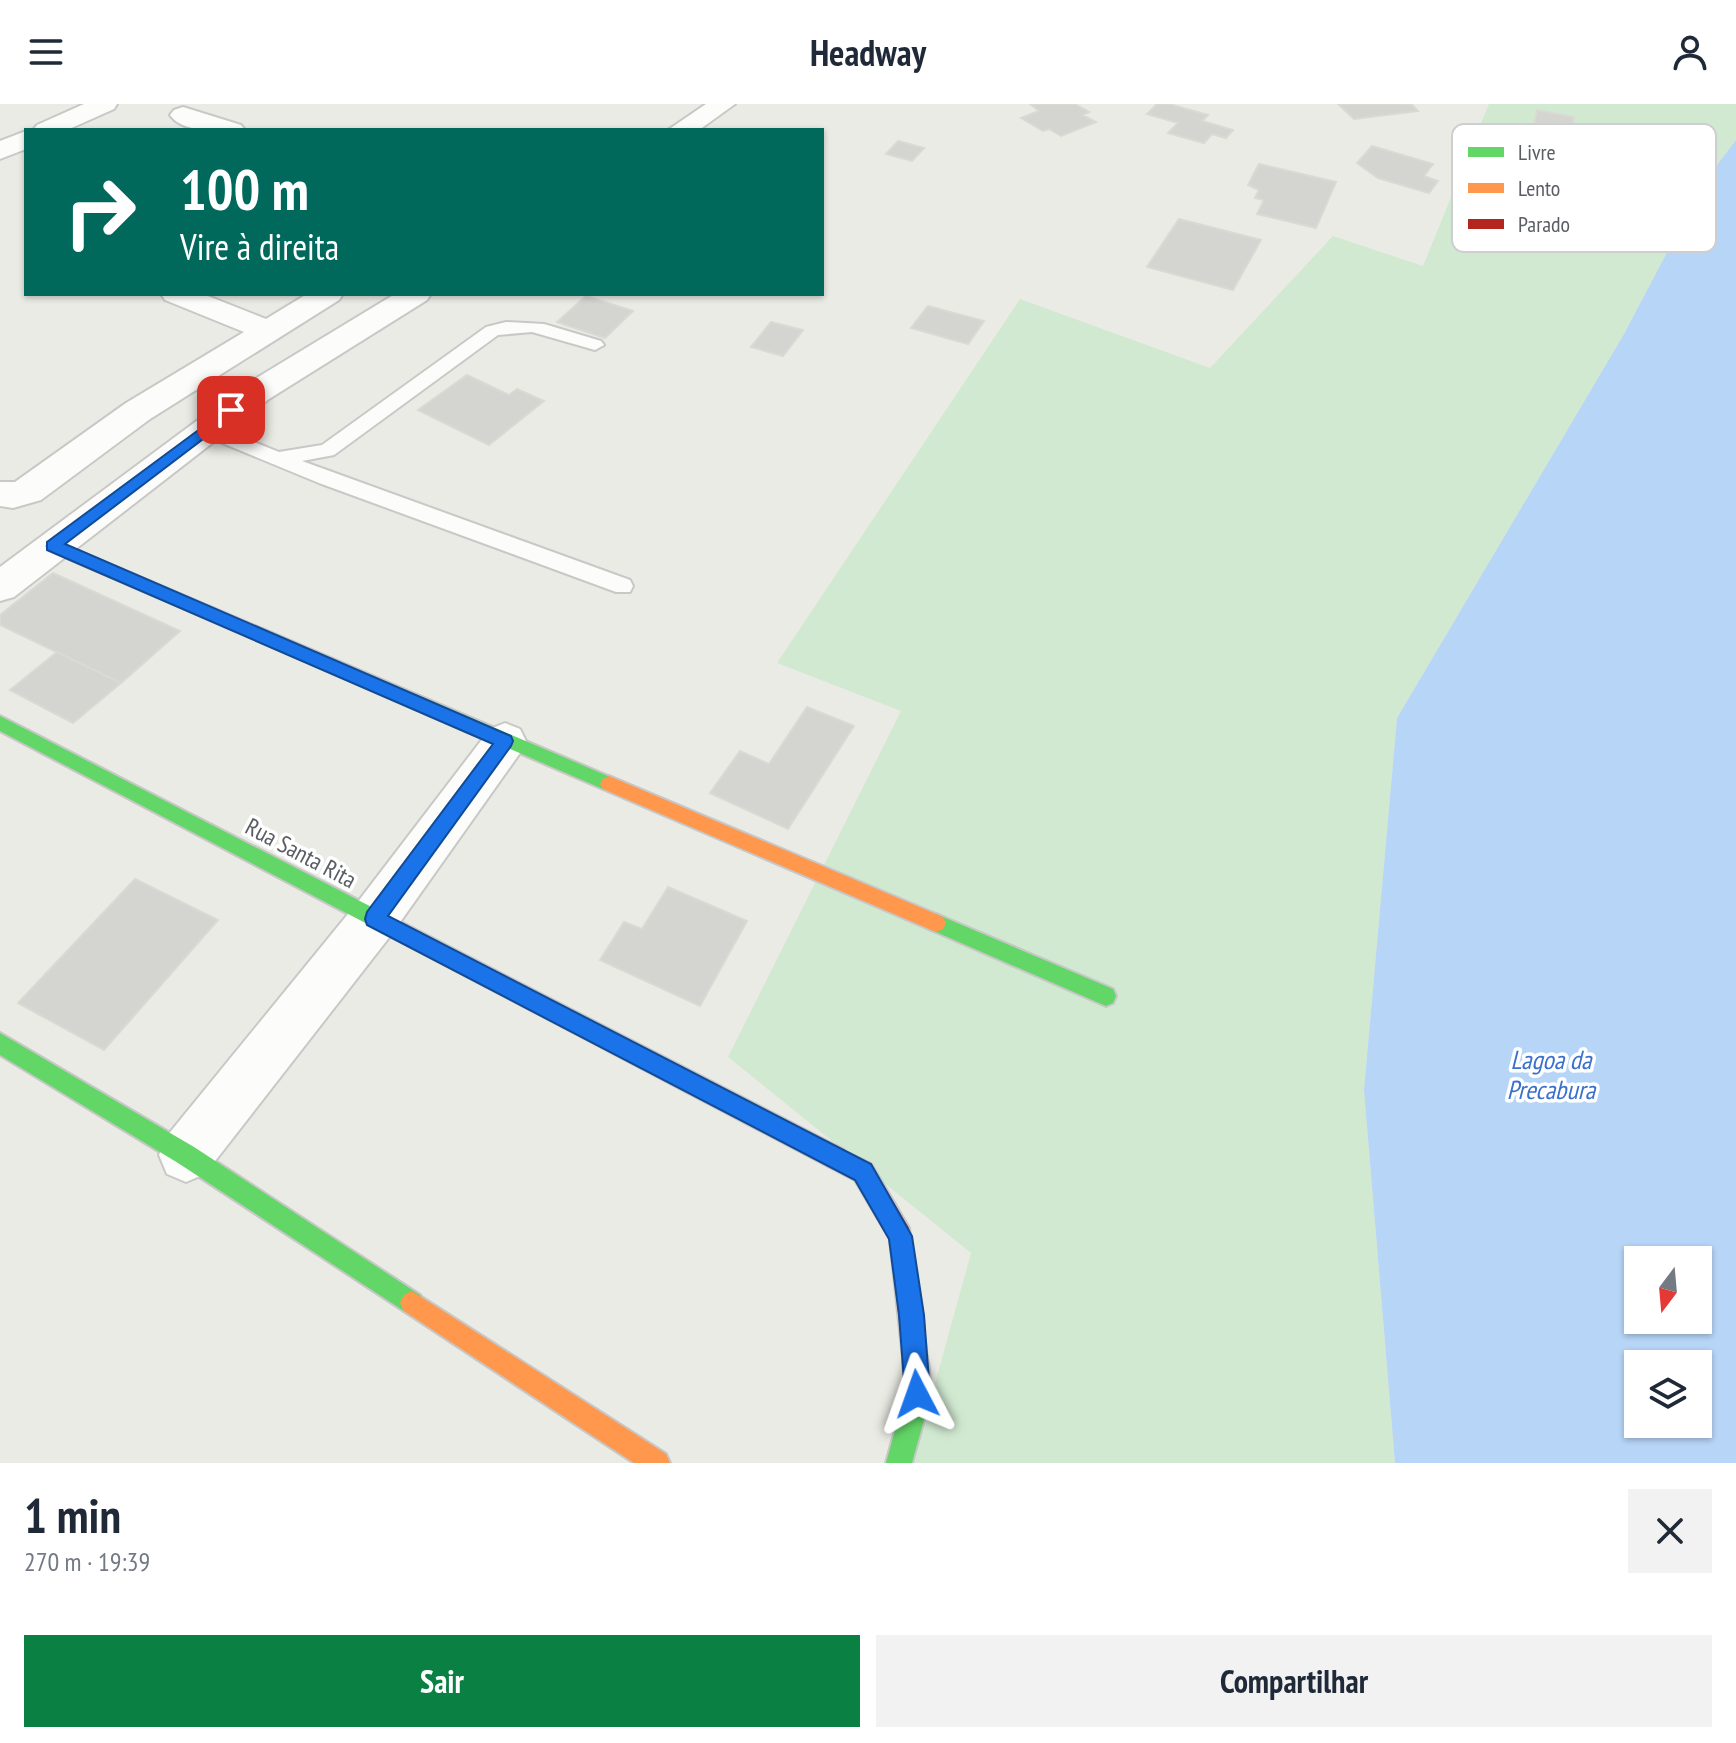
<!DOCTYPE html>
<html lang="pt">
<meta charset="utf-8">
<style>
body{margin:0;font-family:"PT Sans Narrow",sans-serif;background:#f2f2f3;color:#1f2937;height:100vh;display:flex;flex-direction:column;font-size:30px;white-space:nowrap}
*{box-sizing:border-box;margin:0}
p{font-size:26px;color:#747a83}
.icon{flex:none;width:44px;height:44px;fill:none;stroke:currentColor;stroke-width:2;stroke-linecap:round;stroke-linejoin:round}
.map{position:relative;height:1359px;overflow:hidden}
.sheet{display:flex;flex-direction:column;background:#fff;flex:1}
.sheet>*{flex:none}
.banner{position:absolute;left:24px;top:24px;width:800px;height:168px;border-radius:0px;box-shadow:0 2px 6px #0004;background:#00695c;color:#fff;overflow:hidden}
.needle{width:52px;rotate:196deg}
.buttons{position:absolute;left:1624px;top:1142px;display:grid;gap:16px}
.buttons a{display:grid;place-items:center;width:88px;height:88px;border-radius:0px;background:#fff;box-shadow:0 2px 6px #0004;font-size:40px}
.pin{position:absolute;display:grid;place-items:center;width:68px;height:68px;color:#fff;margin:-34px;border-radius:16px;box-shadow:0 4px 12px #0006}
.me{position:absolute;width:88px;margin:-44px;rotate:356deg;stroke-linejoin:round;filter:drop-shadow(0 0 6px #0008)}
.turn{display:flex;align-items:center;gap:28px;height:168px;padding:0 24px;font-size:36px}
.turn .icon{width:104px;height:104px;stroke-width:2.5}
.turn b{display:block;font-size:56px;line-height:68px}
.round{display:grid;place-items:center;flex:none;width:84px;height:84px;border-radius:0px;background:#f2f2f3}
.headline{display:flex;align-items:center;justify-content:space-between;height:136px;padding:0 24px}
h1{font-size:48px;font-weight:800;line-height:60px}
.button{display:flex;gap:16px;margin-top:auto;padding:16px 24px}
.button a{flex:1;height:92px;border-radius:0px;background:#0b8043;color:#fff;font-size:32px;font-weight:800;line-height:92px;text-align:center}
.button a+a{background:#f2f2f3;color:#1f2937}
header{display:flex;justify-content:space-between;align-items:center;height:104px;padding:0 24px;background:#fff;font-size:36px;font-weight:800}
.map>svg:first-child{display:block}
.green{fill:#d1e9d1}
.water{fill:#b7d5f7;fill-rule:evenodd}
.building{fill:#d4d4d0;stroke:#dadad4;stroke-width:2}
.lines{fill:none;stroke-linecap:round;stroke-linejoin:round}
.lane-casing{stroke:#c8c9c7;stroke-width:4}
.street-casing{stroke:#c8c9c7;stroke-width:4}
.fast-casing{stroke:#c6c7c6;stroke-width:4}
.slow-casing{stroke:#c6c7c6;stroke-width:4}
.jam-casing{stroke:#c6c7c6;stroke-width:4}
.lane{fill:#fcfcfb;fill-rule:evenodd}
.street{fill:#fcfcfb;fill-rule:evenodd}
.fast{fill:#63d668;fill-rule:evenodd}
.slow{fill:#ff974d;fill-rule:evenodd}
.jam{fill:#b3261e;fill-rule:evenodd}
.route{fill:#1a73e8;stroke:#114b97;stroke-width:2}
.labels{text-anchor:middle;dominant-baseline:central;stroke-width:7;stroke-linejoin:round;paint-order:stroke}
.street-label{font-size:24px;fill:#5a5d64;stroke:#fff}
.water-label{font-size:26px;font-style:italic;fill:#3b70cb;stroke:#fff}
.key{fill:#fff;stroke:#ceced0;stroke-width:2}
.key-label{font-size:22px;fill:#5a5d64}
</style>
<header><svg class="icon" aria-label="menu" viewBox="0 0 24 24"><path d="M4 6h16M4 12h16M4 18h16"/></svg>Headway<svg class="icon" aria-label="person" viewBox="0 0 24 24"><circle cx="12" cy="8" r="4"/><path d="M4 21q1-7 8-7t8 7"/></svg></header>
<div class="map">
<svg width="1736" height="1359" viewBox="0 0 1736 1359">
<rect width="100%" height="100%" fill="#ebebe5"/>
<!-- green -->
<path class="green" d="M1489,0H1736V36L1704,78L1624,230L1397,614L1364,986L1395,1359H913L971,1149L728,953L901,607L777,559L1020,195L1210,264L1333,132L1423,162Z"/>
<!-- water -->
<path class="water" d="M1736,36V1359H1395L1364,986L1397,614L1624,230L1704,78ZM1638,1156H1698V1216H1638ZM1638,1260H1698V1320H1638Z"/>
<!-- building -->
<path class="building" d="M1075,0L1089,8L1083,11L1096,18L1061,32L1049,25L1043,27L1021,14L1039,7L1030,0Z
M1157,0H1169L1208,11L1202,17L1233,26L1226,34L1212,30L1204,39L1168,29L1178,19L1147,10Z
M1338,0H1411L1418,7L1354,15Z
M1537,6L1574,13L1572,29L1534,21Z
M898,37L924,44L912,57L886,50Z
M1372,42L1433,60L1424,72L1438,77L1429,89L1378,74L1357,59Z
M1259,60L1336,78L1316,124L1257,110L1264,96L1255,94L1259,86L1248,81Z
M1179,115L1261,136L1233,186L1147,163Z
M586,192L633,207L605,234L557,218Z
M928,202L984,217L968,240L911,224Z
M771,218L803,226L783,252L751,243Z
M467,271L509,291L517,285L544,297L489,341L418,306Z
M53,469L180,527L121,579L0,521V511Z
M57,548L121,579L73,619L10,586Z
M807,603L854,622L788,725L710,689L740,647L769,660Z
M135,775L218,816L104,946L18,899Z
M668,783L747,817L700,902L600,856L624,818L642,825Z"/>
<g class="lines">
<defs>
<path id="lane" d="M506,218L544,220L601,237L604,241L595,246L532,228L498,231L334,351L302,357L630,476L633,482L630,488H616L319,379L198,329L196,325L198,321H212L279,348L322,341L486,223Z"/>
<path id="street" d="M84,0H117L114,5L67,26H33L37,21Z
M706,0H735L699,26H668Z
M183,3L241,21L245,26C224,26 184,31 170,11L174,6Z
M26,27V45L0,55V37Z
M161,190H203L266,215L307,190H343L339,196L150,315L41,396L13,404L0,402V378H15L126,299L244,228L165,196Z
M395,190H431L427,196L269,295L14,493L0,497V463L245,281Z
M505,619L520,625L526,637L520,649L391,831L205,1070L186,1078L167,1070L159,1051L167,1032L357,799L490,625Z"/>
<path id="fast" d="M53,436L615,675L618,680L615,685H603L48,446L45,442Z
M0,612L844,1046L847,1054L844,1062L836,1065L828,1062L0,627Z
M936,810L1113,885L1116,892L1113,899L1106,902L1099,899L929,825L926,819L929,813Z
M0,929L194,1043L420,1191L424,1199L420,1207L412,1211L404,1207L178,1059L0,951Z
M915,1242L924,1245C939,1281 921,1323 912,1359H886L905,1290L903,1254L906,1245Z"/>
<path id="slow" d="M609,672L943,813L946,819L943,825L936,828L929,825L603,685L600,680L603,675Z
M412,1187L666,1350L670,1359H634L404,1207L400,1199L404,1191Z"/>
<path id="jam" d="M836,1043L871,1060L909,1124L927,1254L924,1263L915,1266L906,1263L903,1254L890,1135L855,1076L828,1062L825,1054L828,1046Z"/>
</defs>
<!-- lane casing -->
<use href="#lane" class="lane-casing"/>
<!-- street casing -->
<use href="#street" class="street-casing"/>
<!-- fast casing -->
<use href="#fast" class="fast-casing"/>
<!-- slow casing -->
<use href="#slow" class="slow-casing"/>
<!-- jam casing -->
<use href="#jam" class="jam-casing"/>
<!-- lane -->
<use href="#lane" class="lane"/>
<!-- street -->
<use href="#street" class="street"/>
<!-- fast -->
<use href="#fast" class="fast"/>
<!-- slow -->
<use href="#slow" class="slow"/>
<!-- jam -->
<use href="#jam" class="jam"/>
</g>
<!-- route -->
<path class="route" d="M231,302L236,303V310L65,440L511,632L513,637L511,642L388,812L871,1060L912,1132L924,1211L930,1290L926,1299L917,1302L908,1299L905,1290L899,1211L889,1135L855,1076L367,821L365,815L367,808L493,640L47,446V438Z"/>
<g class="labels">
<!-- street labels -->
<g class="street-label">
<text transform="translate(301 749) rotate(28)">Rua Santa Rita</text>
</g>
<!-- water labels -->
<g class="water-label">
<text x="1551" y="955">Lagoa da<tspan x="1551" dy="30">Precabura</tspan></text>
</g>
</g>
<!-- legend -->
<rect x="1452" y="20" width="264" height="128" rx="12" class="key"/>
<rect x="1468" y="43" width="36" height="10" fill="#63d668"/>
<rect x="1468" y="79" width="36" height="10" fill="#ff974d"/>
<rect x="1468" y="115" width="36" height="10" fill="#b3261e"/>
<g class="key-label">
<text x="1518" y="56">Livre</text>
<text x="1518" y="92">Lento</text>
<text x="1518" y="128">Parado</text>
</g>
</svg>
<div class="buttons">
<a><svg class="needle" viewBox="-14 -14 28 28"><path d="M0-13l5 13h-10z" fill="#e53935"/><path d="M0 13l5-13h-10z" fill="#747a83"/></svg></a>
<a><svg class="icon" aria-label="layers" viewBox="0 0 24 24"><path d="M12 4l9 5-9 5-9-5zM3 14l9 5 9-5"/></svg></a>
</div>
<div class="pin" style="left:231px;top:306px;background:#d93025"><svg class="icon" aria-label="arrive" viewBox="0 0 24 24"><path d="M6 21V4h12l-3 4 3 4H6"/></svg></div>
<svg class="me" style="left:917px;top:1290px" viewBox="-20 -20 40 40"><path d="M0-17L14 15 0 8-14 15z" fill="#1a73e8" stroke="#fff" stroke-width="4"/></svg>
<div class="banner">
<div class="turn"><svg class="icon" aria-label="right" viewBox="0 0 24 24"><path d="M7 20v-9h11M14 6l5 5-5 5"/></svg><div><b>100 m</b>Vire à direita</div></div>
</div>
</div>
<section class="sheet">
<div class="headline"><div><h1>1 min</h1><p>270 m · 19:39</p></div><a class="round"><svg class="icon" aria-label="close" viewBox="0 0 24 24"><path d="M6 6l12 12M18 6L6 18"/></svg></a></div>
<div class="button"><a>Sair</a><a>Compartilhar</a></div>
</section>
